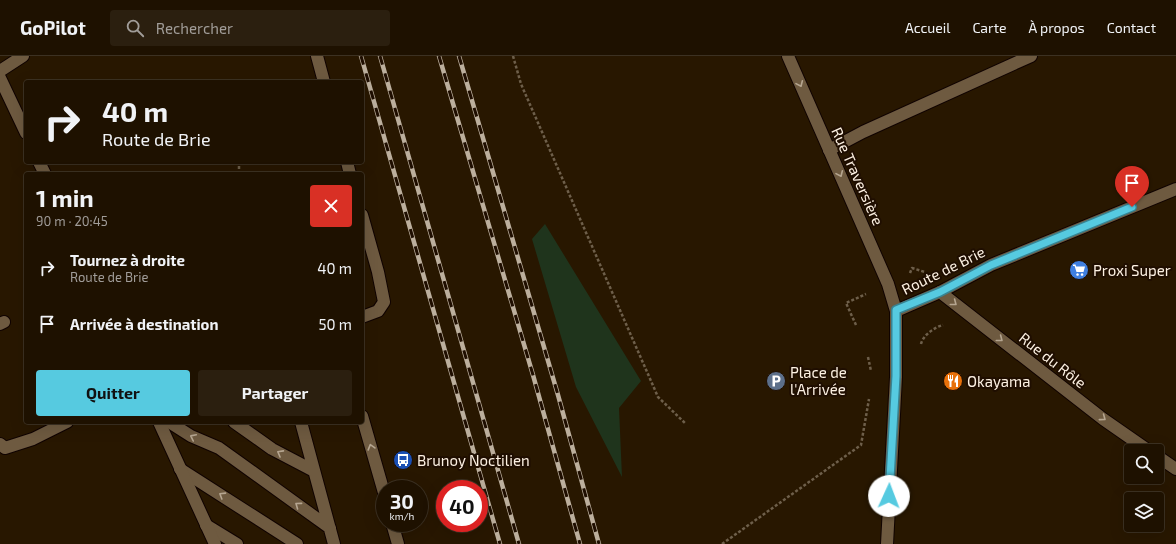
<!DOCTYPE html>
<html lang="fr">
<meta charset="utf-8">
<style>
body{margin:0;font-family:"Exo 2",sans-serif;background:#2b1f0f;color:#f1f3f6;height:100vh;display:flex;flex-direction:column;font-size:15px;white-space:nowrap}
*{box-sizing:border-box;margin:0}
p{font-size:13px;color:#a19d99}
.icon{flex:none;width:22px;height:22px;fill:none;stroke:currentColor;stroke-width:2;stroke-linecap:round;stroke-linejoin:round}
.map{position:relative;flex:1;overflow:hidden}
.drawer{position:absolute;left:24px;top:116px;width:340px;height:252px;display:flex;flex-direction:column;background:#1e1100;border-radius:4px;box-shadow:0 4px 16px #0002,0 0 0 1px #3c3122}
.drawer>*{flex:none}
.banner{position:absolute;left:24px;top:24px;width:340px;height:84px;border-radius:4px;box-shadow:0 4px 16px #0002,0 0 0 1px #3c3122;background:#1e1100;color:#f1f3f6;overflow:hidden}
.tools{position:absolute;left:1124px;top:388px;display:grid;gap:8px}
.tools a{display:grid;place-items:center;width:40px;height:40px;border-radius:4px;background:#1e1100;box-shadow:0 4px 16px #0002,0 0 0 1px #3c3122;font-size:20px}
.speed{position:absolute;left:376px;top:424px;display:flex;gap:8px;font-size:20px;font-weight:700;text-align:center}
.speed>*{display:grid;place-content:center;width:52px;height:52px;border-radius:50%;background:#1e1100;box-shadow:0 4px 16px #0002,0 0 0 1px #3c3122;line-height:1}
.speed small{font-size:10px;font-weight:400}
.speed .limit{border:6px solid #d22;background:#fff;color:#111}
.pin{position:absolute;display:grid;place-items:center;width:34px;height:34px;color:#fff;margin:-41px -17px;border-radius:50% 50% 50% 0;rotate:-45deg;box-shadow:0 0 4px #0007}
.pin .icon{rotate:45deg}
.me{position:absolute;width:44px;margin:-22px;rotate:2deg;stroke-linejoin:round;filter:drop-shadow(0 0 3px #0008)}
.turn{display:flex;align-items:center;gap:14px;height:84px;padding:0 12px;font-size:18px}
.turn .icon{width:52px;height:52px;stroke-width:2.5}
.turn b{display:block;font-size:28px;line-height:34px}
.round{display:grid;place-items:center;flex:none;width:42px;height:42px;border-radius:4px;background:#2b1f0f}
.summary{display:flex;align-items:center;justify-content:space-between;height:68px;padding:0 12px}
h1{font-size:24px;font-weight:700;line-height:30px}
.button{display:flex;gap:8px;margin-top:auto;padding:8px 12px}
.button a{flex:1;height:46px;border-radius:4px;background:#56cae0;color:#111;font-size:16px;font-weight:700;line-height:46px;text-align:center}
.button a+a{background:#2b1f0f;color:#f1f3f6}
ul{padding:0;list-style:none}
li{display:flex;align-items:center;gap:12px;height:56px;padding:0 12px}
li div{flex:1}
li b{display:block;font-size:15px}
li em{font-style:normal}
header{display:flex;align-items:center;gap:24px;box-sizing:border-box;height:56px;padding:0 20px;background:#1e1100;border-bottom:1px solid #3c3122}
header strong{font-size:19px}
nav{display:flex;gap:22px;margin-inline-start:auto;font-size:14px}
.search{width:280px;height:36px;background:#2b1f0f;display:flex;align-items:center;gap:10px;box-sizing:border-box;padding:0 14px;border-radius:4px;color:#a19d99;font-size:15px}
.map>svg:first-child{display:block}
.green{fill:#1f341c}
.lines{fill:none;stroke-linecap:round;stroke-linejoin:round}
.lane-casing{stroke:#100300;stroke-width:14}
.street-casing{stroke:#100300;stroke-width:14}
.secondary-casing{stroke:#100300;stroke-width:14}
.path{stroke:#6e5f4a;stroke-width:2.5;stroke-dasharray:3 2;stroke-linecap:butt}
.lane{stroke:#6e5a40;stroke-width:12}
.street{stroke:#6e5a40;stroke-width:12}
.secondary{stroke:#6e5a40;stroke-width:12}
.rail-casing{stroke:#bcaf9d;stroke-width:4.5}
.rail{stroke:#1f0e00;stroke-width:3;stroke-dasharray:9;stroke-linecap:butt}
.oneway{stroke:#b6a691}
.route-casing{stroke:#388392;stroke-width:10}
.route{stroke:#56cae0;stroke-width:7}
.labels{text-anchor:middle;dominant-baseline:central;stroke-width:4;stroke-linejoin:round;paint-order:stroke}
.street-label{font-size:15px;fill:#fdf1e2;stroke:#1f0e00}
.poi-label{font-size:15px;fill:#fdf1e2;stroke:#1f0e00;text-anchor:start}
</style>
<header>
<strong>GoPilot</strong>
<div class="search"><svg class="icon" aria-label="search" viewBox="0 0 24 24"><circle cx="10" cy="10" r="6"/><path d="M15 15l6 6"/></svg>Rechercher</div>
<nav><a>Accueil</a><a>Carte</a><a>À propos</a><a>Contact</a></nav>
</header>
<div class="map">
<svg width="1176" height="488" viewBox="0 0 1176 488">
<rect width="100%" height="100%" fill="#281700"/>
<!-- green -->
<path class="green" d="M545,168L641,325L619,352L622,421L576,331L532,183Z"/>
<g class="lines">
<defs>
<path id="lane" d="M317,0L324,26
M829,94L863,76L1031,0
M347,106L350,118
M362,159L378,216L384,246L378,255L362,261
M0,268L4,266
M362,360L385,440
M169,366L191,380L219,392L330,472
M234,366L272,393L314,415
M301,366L334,488
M0,388L5,392L33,383L67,366
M180,413L297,488
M392,467L398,488
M206,469L237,488"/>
<path id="street" d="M0,15L23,0
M0,22L26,77
M39,106L45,118
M940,236L1103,363L1149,395
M159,366L215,488
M1157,400L1176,413"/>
<path id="secondary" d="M788,0L888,228L896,255V321L887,488
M896,255L940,236L991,209L1176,133"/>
</defs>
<!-- lane casing -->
<use href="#lane" class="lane-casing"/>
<!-- street casing -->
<use href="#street" class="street-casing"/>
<!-- secondary casing -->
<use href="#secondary" class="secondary-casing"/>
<!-- path -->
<path class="path" d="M513,0L521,28L658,341L686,368
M239,118V110L241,106
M910,217L912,212L925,216
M856,269L846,247L866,238
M921,288C923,279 935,271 943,269
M868,301L871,315
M722,488L861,389L869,343"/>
<!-- lane -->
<use href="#lane" class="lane"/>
<!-- street -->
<use href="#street" class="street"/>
<!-- secondary -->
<use href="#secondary" class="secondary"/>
<defs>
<path id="rail" d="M361,0L500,488
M380,0L519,488
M439,0L533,319L580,488
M459,0L558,339L599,488"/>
</defs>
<!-- rail casing -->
<use href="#rail" class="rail-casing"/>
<!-- rail -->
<use href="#rail" class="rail"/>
</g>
<!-- one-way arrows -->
<defs><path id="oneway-chevron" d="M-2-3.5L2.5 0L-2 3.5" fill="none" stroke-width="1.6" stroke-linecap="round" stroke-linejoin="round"/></defs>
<g class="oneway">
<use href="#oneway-chevron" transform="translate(800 28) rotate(66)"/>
<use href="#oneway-chevron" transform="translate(840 118) rotate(66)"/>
<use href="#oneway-chevron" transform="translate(954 247) rotate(38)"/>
<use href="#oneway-chevron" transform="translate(1000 283) rotate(38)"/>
<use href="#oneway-chevron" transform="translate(1103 362) rotate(37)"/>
<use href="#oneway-chevron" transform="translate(193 381) rotate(-154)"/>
<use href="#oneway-chevron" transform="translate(371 391) rotate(-106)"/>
<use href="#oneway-chevron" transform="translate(280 397) rotate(-151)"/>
<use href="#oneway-chevron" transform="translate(222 439) rotate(-148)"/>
<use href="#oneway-chevron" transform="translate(298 449) rotate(-144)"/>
</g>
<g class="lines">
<defs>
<path id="route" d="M889,440L896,320V254L940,236L991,209L1132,151"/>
</defs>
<!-- route casing -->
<use href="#route" class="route-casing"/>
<!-- route -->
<use href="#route" class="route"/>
</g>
<!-- icons -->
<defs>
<symbol id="supermarket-disc" viewBox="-11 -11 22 22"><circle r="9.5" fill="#3f7fe0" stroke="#1f0e00"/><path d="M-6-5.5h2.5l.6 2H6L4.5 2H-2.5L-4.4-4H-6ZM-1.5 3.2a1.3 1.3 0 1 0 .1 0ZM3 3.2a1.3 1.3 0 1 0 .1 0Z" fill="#fff"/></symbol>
<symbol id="parking-disc" viewBox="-11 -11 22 22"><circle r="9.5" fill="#5c6f8a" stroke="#1f0e00"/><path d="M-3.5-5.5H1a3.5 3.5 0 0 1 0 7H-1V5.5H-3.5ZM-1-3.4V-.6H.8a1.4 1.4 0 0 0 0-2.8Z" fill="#fff"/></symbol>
<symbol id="restaurant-disc" viewBox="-11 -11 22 22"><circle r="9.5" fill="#e8710a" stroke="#1f0e00"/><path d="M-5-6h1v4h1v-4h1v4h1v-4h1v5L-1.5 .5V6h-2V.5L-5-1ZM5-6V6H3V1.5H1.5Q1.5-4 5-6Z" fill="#fff"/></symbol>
<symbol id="bus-disc" viewBox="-11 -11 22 22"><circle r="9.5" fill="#1a4fb4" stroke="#1f0e00"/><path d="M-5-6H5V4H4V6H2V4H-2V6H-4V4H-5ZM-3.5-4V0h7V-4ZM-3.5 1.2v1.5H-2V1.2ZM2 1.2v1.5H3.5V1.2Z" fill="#fff"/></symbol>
</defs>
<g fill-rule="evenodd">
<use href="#supermarket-disc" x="1068" y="203" width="22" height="22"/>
<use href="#parking-disc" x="765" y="314" width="22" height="22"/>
<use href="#restaurant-disc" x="942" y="314" width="22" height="22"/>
<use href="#bus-disc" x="392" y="393" width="22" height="22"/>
</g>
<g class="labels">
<!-- street labels -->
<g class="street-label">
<text transform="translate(858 120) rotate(66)">Rue Traversière</text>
<text transform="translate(943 214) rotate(-26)">Route de Brie</text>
<text transform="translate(1053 304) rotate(38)">Rue du Rôle</text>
</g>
<!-- poi labels -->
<g class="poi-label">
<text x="1093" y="214">Proxi Super</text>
<text x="790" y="316">Place de<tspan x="790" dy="17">l'Arrivée</tspan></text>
<text x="967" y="325">Okayama</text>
<text x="417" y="404">Brunoy Noctilien</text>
</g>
</g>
</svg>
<div class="tools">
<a><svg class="icon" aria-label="search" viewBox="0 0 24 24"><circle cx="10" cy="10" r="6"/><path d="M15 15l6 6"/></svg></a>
<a><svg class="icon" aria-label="layers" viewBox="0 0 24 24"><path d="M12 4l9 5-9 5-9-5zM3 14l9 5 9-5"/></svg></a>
</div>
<div class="speed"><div>30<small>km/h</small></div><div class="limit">40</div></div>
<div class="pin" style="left:1132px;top:151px;background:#d93025"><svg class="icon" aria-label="arrive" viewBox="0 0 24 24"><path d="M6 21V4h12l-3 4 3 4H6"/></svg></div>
<svg class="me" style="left:889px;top:440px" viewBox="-20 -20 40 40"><circle r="19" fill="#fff"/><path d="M0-13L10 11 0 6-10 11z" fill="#56cae0"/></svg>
<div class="banner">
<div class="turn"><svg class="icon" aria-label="right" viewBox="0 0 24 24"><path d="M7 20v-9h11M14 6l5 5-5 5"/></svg><div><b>40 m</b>Route de Brie</div></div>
</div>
<section class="drawer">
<div class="summary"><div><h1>1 min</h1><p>90 m · 20:45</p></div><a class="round" style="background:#d93025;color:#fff"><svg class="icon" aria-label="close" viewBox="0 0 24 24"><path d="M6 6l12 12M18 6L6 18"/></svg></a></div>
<ul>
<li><svg class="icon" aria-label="right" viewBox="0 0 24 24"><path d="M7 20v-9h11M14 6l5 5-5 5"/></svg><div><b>Tournez à droite</b><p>Route de Brie</p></div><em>40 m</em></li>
<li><svg class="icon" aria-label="arrive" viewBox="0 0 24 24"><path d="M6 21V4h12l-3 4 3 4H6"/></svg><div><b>Arrivée à destination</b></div><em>50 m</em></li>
</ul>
<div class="button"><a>Quitter</a><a>Partager</a></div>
</section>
</div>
